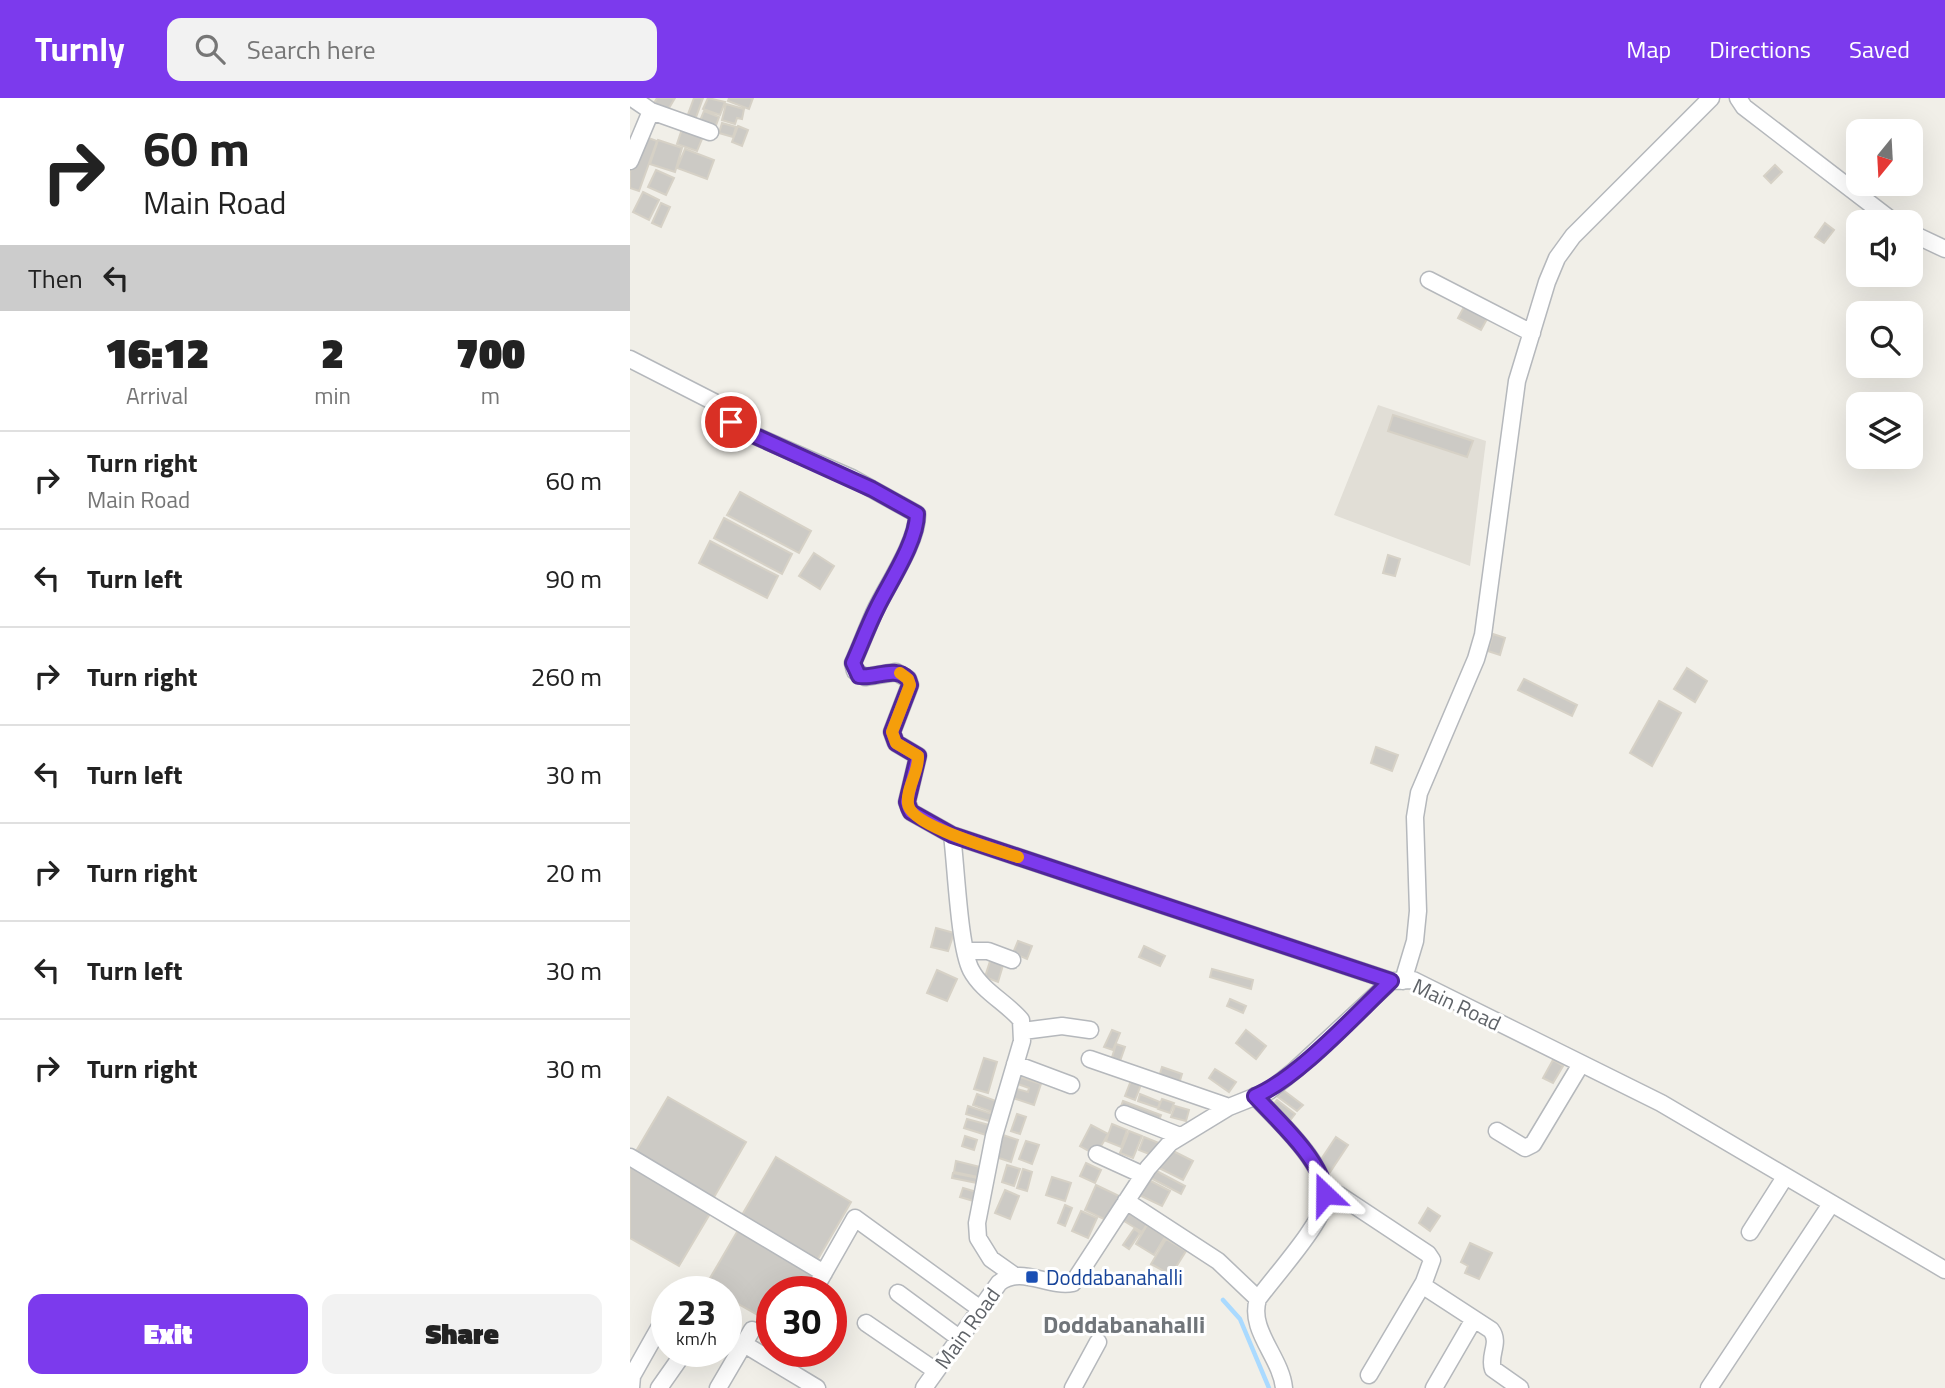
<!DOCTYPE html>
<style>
body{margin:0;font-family:"Titillium Web",sans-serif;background:#f2f2f2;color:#222;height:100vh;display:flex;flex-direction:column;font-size:26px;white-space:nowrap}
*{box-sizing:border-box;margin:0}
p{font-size:23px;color:#767676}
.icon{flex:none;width:38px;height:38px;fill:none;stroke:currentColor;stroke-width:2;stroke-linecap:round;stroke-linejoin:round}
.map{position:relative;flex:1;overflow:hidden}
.sheet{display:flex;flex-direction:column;background:#fff;width:630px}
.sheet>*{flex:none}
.banner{background:#fff;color:#222;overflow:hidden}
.needle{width:46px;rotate:198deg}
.controls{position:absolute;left:1216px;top:21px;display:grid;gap:14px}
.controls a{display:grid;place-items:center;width:77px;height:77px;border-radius:14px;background:#fff;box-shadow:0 7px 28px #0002;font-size:35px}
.speed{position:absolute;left:21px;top:1178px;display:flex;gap:14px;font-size:35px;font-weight:700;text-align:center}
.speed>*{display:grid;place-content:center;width:91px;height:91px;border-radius:50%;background:#fff;box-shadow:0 7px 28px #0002;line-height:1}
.speed small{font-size:18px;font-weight:400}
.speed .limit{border:10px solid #d22;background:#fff;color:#111}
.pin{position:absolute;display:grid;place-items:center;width:60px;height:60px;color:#fff;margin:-30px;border:4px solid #fff;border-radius:50%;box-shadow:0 2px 7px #0007}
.me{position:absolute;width:77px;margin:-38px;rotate:337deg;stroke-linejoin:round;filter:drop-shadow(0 0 5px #0008)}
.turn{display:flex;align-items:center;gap:24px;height:147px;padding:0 28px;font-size:32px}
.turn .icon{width:91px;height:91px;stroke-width:2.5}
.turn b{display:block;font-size:49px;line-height:60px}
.then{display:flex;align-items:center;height:66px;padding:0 28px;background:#0003;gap:14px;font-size:26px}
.eta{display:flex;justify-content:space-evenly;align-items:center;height:119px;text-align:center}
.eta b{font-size:42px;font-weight:800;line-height:49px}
.action{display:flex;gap:14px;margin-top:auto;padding:14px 28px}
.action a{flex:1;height:80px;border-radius:14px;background:#7c3aed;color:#fff;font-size:28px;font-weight:800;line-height:80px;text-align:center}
.action a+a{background:#f2f2f2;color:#222}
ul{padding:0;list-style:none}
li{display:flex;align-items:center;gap:21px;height:98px;padding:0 28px;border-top:2px solid #e0e0e0}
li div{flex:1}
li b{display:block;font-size:26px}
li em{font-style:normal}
header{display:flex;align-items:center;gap:42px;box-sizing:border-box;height:98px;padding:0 35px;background:#7c3aed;color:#fff}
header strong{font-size:33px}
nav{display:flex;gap:38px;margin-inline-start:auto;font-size:24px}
.search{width:490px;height:63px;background:#f2f2f2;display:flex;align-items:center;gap:18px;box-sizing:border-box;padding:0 24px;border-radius:14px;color:#767676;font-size:26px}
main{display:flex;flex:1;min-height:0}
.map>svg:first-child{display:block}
.education{fill:#e1ded6}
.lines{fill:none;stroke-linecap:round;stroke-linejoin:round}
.stream{stroke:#aadaff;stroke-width:4.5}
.building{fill:#cccac5;stroke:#d6d1c6;stroke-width:2}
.minor-casing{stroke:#b5b8bc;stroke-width:19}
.minor{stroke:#fff;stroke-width:16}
.route-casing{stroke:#51269a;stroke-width:18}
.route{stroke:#7c3aed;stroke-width:12}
.slow{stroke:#f59e0b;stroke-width:12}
.transit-dot{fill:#1a4fb4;stroke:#fff;stroke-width:2.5}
.labels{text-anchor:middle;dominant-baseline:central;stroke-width:6;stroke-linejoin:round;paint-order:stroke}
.street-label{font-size:21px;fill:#5f6368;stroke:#fff}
.transit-label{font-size:21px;fill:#164399;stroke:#fff;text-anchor:start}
.quarter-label{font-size:24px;font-weight:bold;fill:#70757a;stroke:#fff}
</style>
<header>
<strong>Turnly</strong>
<div class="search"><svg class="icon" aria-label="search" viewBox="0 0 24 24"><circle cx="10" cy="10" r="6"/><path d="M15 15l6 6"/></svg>Search here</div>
<nav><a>Map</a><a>Directions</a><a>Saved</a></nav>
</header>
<main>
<section class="sheet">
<div class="banner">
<div class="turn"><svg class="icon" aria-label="right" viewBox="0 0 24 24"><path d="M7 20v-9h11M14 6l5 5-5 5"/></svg><div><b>60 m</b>Main Road</div></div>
<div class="then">Then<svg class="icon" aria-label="left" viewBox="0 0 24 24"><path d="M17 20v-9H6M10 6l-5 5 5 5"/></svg></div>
</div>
<div class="eta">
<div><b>16:12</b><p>Arrival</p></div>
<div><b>2</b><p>min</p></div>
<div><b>700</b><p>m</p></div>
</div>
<ul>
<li><svg class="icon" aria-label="right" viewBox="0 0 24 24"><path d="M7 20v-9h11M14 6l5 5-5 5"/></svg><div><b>Turn right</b><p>Main Road</p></div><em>60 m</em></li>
<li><svg class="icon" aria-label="left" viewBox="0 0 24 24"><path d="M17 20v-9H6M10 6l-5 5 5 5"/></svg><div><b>Turn left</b></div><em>90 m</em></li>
<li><svg class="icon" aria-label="right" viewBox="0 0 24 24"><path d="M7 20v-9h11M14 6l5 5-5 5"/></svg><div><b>Turn right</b></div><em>260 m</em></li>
<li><svg class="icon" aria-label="left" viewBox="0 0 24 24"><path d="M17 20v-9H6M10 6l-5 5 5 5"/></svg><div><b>Turn left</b></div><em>30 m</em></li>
<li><svg class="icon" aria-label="right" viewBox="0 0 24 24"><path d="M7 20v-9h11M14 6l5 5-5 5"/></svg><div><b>Turn right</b></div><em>20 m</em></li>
<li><svg class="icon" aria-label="left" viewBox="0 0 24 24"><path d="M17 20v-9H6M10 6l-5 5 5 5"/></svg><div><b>Turn left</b></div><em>30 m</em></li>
<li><svg class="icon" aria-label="right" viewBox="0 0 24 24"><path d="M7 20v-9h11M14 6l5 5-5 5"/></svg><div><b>Turn right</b></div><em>30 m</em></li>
</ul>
<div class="action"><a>Exit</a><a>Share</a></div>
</section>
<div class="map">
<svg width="1315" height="1290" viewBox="0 0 1315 1290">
<rect width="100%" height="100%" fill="#f1efe8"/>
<!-- education -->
<path class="education" d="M748,307L856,343L840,468L704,417Z"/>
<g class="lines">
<!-- stream -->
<path class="stream" d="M593,1202L610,1221L639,1290"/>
</g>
<!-- building -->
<path class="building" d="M27,0H45L36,15L23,7Z
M64,0H73L65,22L57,19Z
M78,0L95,4L90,17L73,11Z
M99,0H123L119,11L98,3Z
M96,6L114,11L112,21L107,20L105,26L92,22Z
M74,13L89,19L85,30L69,25Z
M92,25L106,29L103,39L89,35Z
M53,28L74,36L67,53L47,46Z
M108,28L118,32L112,48L102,44Z
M13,38L27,43L9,93L0,90V74Z
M28,42L52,50L45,74L20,66Z
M55,51L84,62L77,81L47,70Z
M1145,67L1152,74L1141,85L1134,78Z
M26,72L44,80L36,97L18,89Z
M13,94L29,102L19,122L3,114Z
M31,105L40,109L31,129L22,125Z
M1195,125L1204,132L1194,145L1185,139Z
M834,209L857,221L851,232L828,220Z
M763,317L843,343L837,359L758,333Z
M110,394L181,433L169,455L97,417Z
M94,420L162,456L152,476L84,440Z
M80,443L148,478L137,500L69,465Z
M184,455L204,468L190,491L169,478Z
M758,457L770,461L765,478L753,475Z
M863,536L875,540L870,557L858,553Z
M1057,570L1077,583L1065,604L1044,591Z
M894,581L947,607L942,618L888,592Z
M1029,603L1051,615L1022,668L1000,655Z
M746,649L768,657L762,673L741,665Z
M306,830L324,835L318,853L301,849Z
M388,843L402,848L397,861L383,855Z
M514,848L535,858L530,868L509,859Z
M361,860L374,864L368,884L355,879Z
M582,871L623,882L621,891L580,879Z
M307,872L327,881L317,903L297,895Z
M600,901L616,908L613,915L597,908Z
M482,932L490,935L483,952L474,949Z
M616,932L636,948L626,961L606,945Z
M486,946L495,949L489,966L481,963Z
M354,960L367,964L358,995L344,991Z
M923,962L933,968L923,985L913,980Z
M532,969L552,976L548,989L528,982Z
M585,971L606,984L599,994L579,980Z
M387,978L411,986L404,1007L380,999L383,990L398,994L399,990L385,985Z
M502,980L512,984L505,1002L495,998Z
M653,992L673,1007L667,1013L648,999Z
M347,996L366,1003L362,1014L343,1007Z
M510,996L530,1004L528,1010L508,1003Z
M38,999L116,1044L83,1101L5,1055Z
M532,1001L544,1005L540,1015L528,1011Z
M647,1002L665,1016L658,1025L640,1011Z
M493,1003L531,1017L528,1025L490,1011Z
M338,1008L362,1016L359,1023L336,1016Z
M545,1008L559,1012L556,1023L541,1019Z
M387,1016L396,1019L390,1036L381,1033Z
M337,1021L359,1027L356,1037L334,1030Z
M482,1026L497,1032L491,1049L476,1043Z
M461,1027L478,1036L466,1057L450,1048Z
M499,1033L512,1038L503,1060L490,1055Z
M373,1037L388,1042L381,1064L366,1059Z
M335,1038L347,1042L344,1052L332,1048Z
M514,1039L529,1045L524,1058L509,1052Z
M706,1039L718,1047L700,1074L688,1066Z
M396,1043L409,1047L402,1066L389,1061Z
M539,1051L563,1063L553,1082L529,1070Z
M146,1059L221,1104L188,1161L112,1117Z
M326,1063L350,1069L348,1079L324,1074Z
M456,1065L471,1072L465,1085L450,1078Z
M0,1067L81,1114L49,1168L0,1140Z
M377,1067L390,1071L384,1088L372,1084Z
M519,1069L555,1088L551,1096L515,1077Z
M393,1071L402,1074L397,1093L387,1090Z
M323,1075L348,1080L347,1085L322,1080Z
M422,1079L441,1085L435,1103L416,1097Z
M513,1079L540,1093L532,1108L505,1095Z
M466,1087L489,1098L478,1123L455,1112Z
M333,1090L350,1095L347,1104L330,1099Z
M375,1092L389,1098L380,1121L365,1115Z
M435,1107L442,1110L435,1128L428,1125Z
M495,1109L519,1123L512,1134L489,1120Z
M798,1110L810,1118L800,1133L789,1125Z
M451,1113L467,1120L458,1140L442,1133Z
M111,1127L186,1171L173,1194H142V1225L96,1199V1194H87L76,1187Z
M517,1127L535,1139L524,1157L506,1146Z
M504,1131L510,1135L499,1151L493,1147Z
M536,1141L556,1153L541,1177L521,1166Z
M840,1145L862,1155L849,1181L835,1175L838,1168L831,1164Z"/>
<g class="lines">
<defs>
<path id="minor" d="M1108,0L1114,9L1264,124
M21,13L80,34
M0,63L21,13L2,0
M1281,135L1315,151
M799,182L902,235
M0,261L88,306L101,324L121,336L222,380L287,416C288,443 256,489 244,515C237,531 230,549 223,565L225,573L235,579L266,574L278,581L280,587L262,634L266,645L288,658L277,704L281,714L322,737C326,767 329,849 341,872C352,893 377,905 391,922L392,943L364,1038L347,1125L348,1140L361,1161L385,1178
M322,737L761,883
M336,853H358L382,862
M773,883L785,843L788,813L785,719L789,695L846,561L853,537L887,283L917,184L927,160L943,138L1081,0
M393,933L432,928L460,932
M460,961L599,1009
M385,966L441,987
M625,998C647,1022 700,1069 695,1103C692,1126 643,1180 628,1201C618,1232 651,1259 654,1290
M494,1016L550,1038
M867,1033L895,1050L903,1046L951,966
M467,1056L513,1077
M0,1059L194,1175
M695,1095L709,1097L798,1156L802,1162L794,1184L795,1189L861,1232C871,1245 858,1257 863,1271L890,1290
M496,1103L588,1163L628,1201
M1120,1134L1155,1079
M183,1194L225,1120L349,1210
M268,1195L329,1240
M236,1225L306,1273
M114,1246L187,1290
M739,1277L794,1184
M1,1290L2,1278L37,1216
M29,1290L55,1253
M88,1290L122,1232
M294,1290L369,1185C391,1167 418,1190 443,1185L518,1070L540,1045L599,1009L639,993L664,973L761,883L783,882L1031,1005L1315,1172
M443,1290L468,1244
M804,1290L844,1221
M1079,1290L1201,1106"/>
</defs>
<!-- minor casing -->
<use href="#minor" class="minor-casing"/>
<!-- minor -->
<use href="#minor" class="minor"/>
</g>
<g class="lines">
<defs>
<path id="route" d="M101,324L121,336L242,391L287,416C287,444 259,485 247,510C238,528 231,547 223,565L229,578C246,581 264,567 278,581L280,587L262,634L266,645L288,658L277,704L279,710L281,714L322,737L761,883C726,916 667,981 625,998C646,1021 694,1064 695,1096"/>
</defs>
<!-- route casing -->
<use href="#route" class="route-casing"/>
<!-- route -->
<use href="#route" class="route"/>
<!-- slow -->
<path class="slow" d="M270,575L278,581L280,587L262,634L266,645L288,658C289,674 276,690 278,706C280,728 368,752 388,759"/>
</g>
<!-- markers -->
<rect class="transit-dot" x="395" y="1172" width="14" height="14" rx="3.5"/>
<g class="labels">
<!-- street labels -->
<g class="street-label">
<text transform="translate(827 906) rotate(25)">Main Road</text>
<text transform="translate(337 1230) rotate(-54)">Main Road</text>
</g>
<!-- transit labels -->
<g class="transit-label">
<text x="416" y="1179">Doddabanahalli</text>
</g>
<!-- quarter labels -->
<g class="quarter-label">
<text x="494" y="1226">Doddabanahalli</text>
</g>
</g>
</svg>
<div class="controls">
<a><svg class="needle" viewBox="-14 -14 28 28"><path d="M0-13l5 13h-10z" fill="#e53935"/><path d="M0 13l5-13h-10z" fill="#767676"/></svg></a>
<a><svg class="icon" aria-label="sound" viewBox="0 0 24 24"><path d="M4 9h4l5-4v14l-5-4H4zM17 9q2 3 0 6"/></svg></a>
<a><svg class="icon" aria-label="search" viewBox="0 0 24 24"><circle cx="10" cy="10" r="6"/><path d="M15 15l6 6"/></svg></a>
<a><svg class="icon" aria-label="layers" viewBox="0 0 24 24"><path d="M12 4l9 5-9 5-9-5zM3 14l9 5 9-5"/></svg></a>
</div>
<div class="speed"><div>23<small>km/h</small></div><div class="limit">30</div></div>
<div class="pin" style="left:101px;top:324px;background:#d93025"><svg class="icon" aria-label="arrive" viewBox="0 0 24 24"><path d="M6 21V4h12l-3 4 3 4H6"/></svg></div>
<svg class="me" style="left:695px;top:1096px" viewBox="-20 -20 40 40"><path d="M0-17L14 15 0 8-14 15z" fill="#7c3aed" stroke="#fff" stroke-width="4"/></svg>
</div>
</main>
